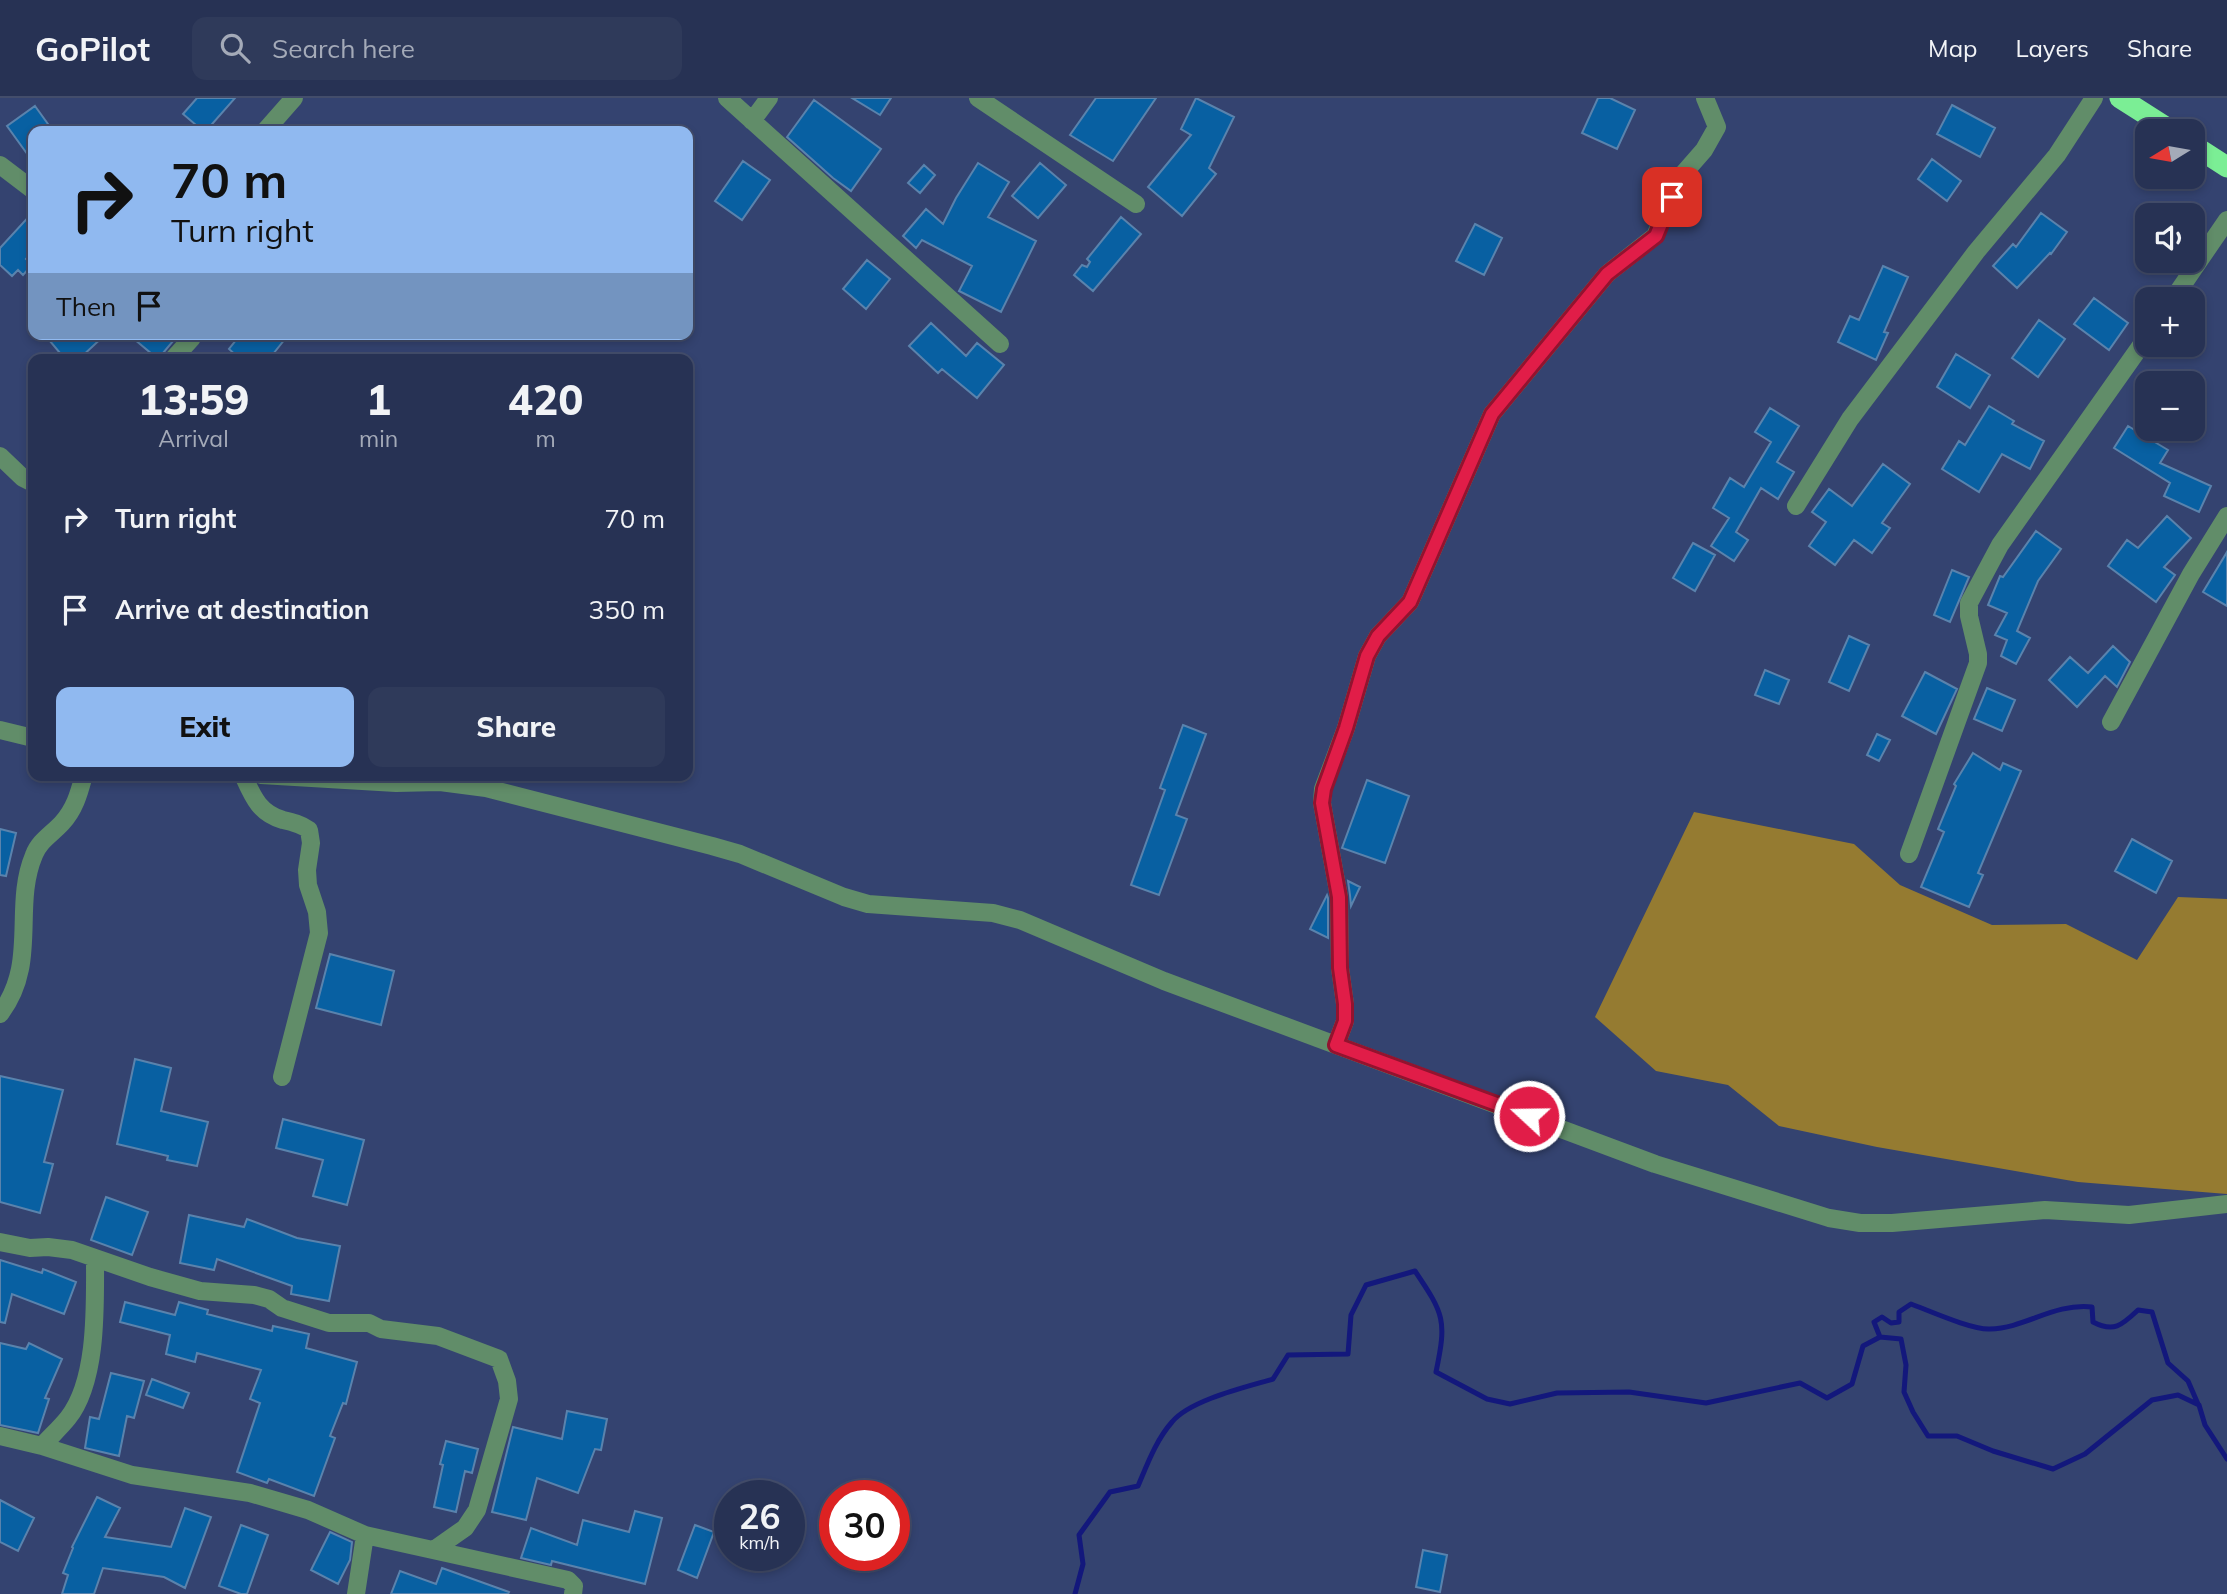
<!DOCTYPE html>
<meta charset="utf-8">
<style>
body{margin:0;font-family:Mulish,sans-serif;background:#2f3a5a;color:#f1f3f6;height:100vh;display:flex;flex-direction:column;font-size:26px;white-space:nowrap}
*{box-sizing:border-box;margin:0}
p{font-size:23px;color:#a4aab8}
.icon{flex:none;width:38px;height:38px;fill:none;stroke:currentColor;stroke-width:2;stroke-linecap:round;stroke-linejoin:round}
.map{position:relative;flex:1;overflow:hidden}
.details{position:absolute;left:28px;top:256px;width:665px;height:427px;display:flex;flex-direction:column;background:#273254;border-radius:14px;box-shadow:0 4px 10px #0003,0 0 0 2px #434d6b}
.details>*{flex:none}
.hud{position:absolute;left:28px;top:28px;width:665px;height:214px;border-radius:14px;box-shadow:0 4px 10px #0003,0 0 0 2px #434d6b;background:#90b9f0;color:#111;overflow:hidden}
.needle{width:46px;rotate:259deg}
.controls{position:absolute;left:2135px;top:21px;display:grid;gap:14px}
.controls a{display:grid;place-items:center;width:70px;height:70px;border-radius:14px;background:#273254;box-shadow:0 4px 10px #0003,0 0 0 2px #434d6b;font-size:35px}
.speed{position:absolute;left:714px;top:1382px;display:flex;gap:14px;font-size:35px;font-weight:700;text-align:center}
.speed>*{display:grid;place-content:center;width:91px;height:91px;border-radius:50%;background:#273254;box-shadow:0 4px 10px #0003,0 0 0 2px #434d6b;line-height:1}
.speed small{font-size:18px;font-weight:400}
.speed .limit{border:10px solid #d22;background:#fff;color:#111}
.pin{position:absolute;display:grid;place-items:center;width:60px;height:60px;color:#fff;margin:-30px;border-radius:14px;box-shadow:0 4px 10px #0006}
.me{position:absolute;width:77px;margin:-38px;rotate:291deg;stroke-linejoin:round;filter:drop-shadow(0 0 5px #0008)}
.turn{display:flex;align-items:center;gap:24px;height:147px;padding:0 28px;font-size:32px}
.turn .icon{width:91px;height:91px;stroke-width:2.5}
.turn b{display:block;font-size:49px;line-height:60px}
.then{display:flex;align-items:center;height:66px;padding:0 28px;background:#0003;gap:14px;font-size:26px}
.eta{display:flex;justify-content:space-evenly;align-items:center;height:119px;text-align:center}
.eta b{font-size:42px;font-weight:800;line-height:49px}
.button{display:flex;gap:14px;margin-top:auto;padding:14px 28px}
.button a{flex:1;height:80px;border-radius:14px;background:#90b9f0;color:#111;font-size:28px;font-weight:800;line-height:80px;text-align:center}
.button a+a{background:#2f3a5a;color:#f1f3f6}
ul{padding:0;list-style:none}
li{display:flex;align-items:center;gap:21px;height:91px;padding:0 28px}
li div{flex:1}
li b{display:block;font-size:26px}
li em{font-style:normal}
header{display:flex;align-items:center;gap:42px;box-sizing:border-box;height:98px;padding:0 35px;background:#273254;border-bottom:2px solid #434d6b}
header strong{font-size:33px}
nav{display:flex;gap:38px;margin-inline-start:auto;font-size:24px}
.search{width:490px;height:63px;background:#2f3a5a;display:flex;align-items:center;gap:18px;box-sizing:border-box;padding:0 24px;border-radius:14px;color:#a4aab8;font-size:26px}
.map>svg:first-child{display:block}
.forest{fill:#957b31}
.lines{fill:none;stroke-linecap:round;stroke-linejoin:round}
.stream{stroke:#13187c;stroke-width:5}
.building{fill:#0860a2;stroke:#5a83ad;stroke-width:2}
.minor{stroke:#618d69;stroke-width:18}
.highway{stroke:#7bee95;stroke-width:21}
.route-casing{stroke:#92132f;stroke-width:18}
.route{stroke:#e11d48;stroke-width:12}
</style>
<header>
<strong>GoPilot</strong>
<div class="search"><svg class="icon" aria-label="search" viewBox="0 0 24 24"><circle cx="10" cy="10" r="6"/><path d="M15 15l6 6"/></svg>Search here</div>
<nav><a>Map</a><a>Layers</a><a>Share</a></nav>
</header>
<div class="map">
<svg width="2227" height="1496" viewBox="0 0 2227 1496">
<rect width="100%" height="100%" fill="#344370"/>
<!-- forest -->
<path class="forest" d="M1694,714L1854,746L1900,787L1992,827L2066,826L2137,862L2178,799L2227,801V1096L2078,1084L1877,1049L1779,1028L1728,987L1656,973L1595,919Z"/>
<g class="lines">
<!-- stream -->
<path class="stream" d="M1880,1239L1874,1224L1882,1219L1891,1225L1899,1224V1214L1911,1206C1930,1213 1972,1232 1990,1231C2026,1230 2053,1205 2092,1209L2093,1224C2114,1235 2122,1227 2138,1212L2152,1214L2168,1265L2188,1283L2198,1306
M1075,1496L1083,1466L1079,1437L1110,1394L1138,1388C1147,1367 1156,1342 1172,1324C1190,1302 1246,1289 1273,1281L1288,1257L1348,1256L1351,1217L1366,1187L1415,1173C1444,1216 1447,1222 1436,1274L1487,1301L1510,1306L1557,1295L1629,1294L1706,1305L1800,1285L1827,1300L1852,1286L1863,1248L1880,1239L1901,1241L1906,1267L1904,1294L1913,1314L1928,1338H1957L1993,1353L2053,1371L2085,1356L2152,1302L2178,1297L2199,1307L2205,1327L2227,1361"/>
</g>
<!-- building -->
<path class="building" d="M197,0H235L206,33H203L183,16Z
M852,0H891L880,17Z
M1096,0H1156L1113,63L1070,37Z
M1196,0L1234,19L1209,70L1216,76L1182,118L1148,89L1191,37L1181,31Z
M1598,0H1610L1635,12L1617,51L1582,35Z
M814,2L881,51L851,93L833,80L787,39Z
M1952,7L1995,30L1980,59L1937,36Z
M35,8L53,33H33V64L7,28Z
M1932,61L1961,83L1947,103L1918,81Z
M743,63L770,82L742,122L715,103Z
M978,65L1009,84L988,119L1036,143L1001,214L959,193L972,168L922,142L916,150L903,138L926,111L943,126L956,100Z
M1040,65L1066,87L1038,120L1012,98Z
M924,67L935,77L920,95L908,85Z
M33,114V153L26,161L32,167L23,177L18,172L12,178L0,167V150Z
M2041,115L2067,134L2051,156L2050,155L2017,190L1993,168L2013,146L2016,149Z
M1121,119L1141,136L1093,193L1074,177L1082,167L1087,169L1090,164L1087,161Z
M1475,126L1502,140L1484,177L1456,163Z
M867,162L890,181L866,211L843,191Z
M1883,168L1908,179L1884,234L1888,235L1876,262L1838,244L1850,218L1859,222Z
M2094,200L2128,225L2109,252L2074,226Z
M2039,222L2065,241L2038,279L2012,260Z
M931,225L966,258L977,245L1004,267L977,300L942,271L938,275L909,248Z
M44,236H106L79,261H65Z
M128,236H179L158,261Z
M241,236H289L269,261H240L229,251Z
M1956,256L1990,277L1970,310L1937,289Z
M1989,308L2014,323L2012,326L2044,343L2030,371L2002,356L1979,394L1942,371L1959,343L1965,347Z
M1770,310L1799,328L1777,364L1794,374L1778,401L1761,390L1736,434L1748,442L1734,463L1711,448L1729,420L1713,410L1730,380L1744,389L1771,344L1755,334Z
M2128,328L2168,352L2160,365L2211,388L2199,414L2164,398L2170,385L2114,350Z
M1883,366L1910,386L1882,425L1890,430L1872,455L1854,442L1835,467L1809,448L1826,424L1812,414L1829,391L1852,408Z
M2167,418L2191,440L2164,469L2175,477L2156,504L2108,468L2127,442L2138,450Z
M2036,433L2061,451L2038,483L2017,533L2030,540L2016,566L2001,558L2007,542L1995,537L2007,515L1988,507L2000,478L2003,479Z
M1693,445L1715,457L1695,493L1673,480Z
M2227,454V508L2203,494Z
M1952,472L1969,479L1950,524L1934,517Z
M1849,538L1869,547L1849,593L1829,584Z
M2113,548L2130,564L2117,589L2105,578L2077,609L2049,582L2070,559L2088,575Z
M1765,572L1789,582L1779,606L1755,597Z
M1925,574L1957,591L1936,636L1902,618Z
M1987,590L2015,602L2002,633L1974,621Z
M1183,627L1206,636L1176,717L1187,721L1159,797L1131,787L1165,692L1160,690Z
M1877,636L1890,642L1879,663L1867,657Z
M1973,655L2000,672L2003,665L2021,673L1978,775L1983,777L1969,809L1921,789L1944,734L1938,731L1956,688L1954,686Z
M1367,682L1409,698L1385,765L1342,750Z
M0,731L16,735L6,778L0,777Z
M2132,741L2172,763L2156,795L2115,773Z
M1348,783L1360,789L1351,808L1350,797Z
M1327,797L1328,800V840L1310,831Z
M330,856L394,873L381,927L316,910Z
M135,961L171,970L161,1013L208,1024L197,1068L167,1062L168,1058L117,1046Z
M0,978L63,992L44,1064L53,1066L40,1115L0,1104Z
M283,1021L364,1042L347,1107L313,1098L323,1062L276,1050Z
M106,1099L148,1114L132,1157L91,1142Z
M189,1117L244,1129L247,1121L297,1140L340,1148L329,1203L291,1196L292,1188L217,1161L214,1172L180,1165Z
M0,1162L42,1175L43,1171L76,1184L64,1216L12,1196L5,1225L0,1224Z
M125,1204L175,1217L179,1204L208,1212L207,1216L272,1233L273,1228L309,1236L306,1250L357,1264L346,1306L343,1305L330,1338L335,1340L314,1398L269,1381L267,1385L237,1374L260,1305L250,1301L261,1272L197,1255L195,1264L166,1256L170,1237L120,1224Z
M0,1245L26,1251L29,1245L62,1261L45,1300L49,1301L38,1335L0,1327Z
M111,1275L144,1283L134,1320L127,1318L119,1358L85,1350L90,1319L99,1321Z
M152,1281L189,1295L183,1310L146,1297Z
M567,1313L607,1321L601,1352L595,1351L578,1395L537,1380L526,1422L492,1414L513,1329L562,1341Z
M446,1343L478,1351L472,1375L465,1373L456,1414L434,1409L443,1367L440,1366Z
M97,1399L120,1410L105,1439L171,1449L185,1410L211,1419L185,1490L164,1479L103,1470L94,1496H62L68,1477L63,1475L73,1450L72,1449Z
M0,1402L34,1420L18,1453L0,1444Z
M635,1413L662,1420L645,1486L552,1463L551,1467L521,1460L531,1430L577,1447L583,1422L629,1434Z
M241,1427L268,1437L247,1496H241L219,1488Z
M695,1427L714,1434L697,1480L678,1472Z
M330,1434L352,1444L350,1462L338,1486L311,1472Z
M1423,1452L1447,1457L1440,1494L1416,1489Z
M442,1470L509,1494L508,1496H391L400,1473L436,1486Z"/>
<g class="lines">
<!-- minor -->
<path class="minor" d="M727,0L1000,246
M978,0L1136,106
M752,23L769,0
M265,33L294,0
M0,67L33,92
M2173,201L2227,122
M173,261L192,240V236
M0,358L23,380L33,385
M1796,408L1850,321L1976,154L2057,57L2094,0
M2111,624L2191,476L2227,418
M0,632L33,640
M243,677C253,699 259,715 283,722C292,724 301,726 309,732L311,745L307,772L308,787L317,814L319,835L282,979
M261,677L396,685L440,684L486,690L712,748L740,756L844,799L868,806L993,815L1020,822L1164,883L1655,1066L1829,1120L1860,1125H1892L2045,1112L2129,1117L2227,1106
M1909,756L1978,565V556L1969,518V505L2000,447L2147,239
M0,916C39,865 12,809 34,757C39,743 52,736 62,725C75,711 79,695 84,677
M1336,947L1345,923V906L1340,870L1339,799L1322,705L1323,691L1346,630L1367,558L1378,538L1410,504L1492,316L1607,176L1655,138L1683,76L1704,52L1717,29L1705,0
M0,1144L30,1150L48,1149L72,1152L150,1179L200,1193L254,1197L269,1201L282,1210L329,1225H369L381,1231L438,1238L499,1261L507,1283L509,1301L477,1412L465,1430L435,1451
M0,1338L42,1348L132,1377L250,1395L308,1412L365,1437L568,1482L574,1488L573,1496
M42,1348C50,1339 60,1330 68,1320C98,1282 95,1206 95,1160
M356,1496L365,1437"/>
<!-- highway -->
<path class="highway" d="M2120,0L2172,33
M2193,47L2227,69"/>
</g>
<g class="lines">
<defs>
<path id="route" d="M1529,1018L1336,947L1345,923V906L1340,870L1339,799L1322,705L1324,691L1346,630L1367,558L1378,538L1410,504L1492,316L1607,176L1656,138L1672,99"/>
</defs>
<!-- route casing -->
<use href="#route" class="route-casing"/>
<!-- route -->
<use href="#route" class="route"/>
</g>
</svg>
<div class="controls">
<a><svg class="needle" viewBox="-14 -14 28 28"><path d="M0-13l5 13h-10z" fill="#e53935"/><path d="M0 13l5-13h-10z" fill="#a4aab8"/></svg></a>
<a><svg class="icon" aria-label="sound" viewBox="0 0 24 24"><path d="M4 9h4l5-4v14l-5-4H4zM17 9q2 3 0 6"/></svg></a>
<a>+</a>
<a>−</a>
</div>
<div class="speed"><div>26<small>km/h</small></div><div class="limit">30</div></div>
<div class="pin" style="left:1672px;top:99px;background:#d93025"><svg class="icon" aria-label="arrive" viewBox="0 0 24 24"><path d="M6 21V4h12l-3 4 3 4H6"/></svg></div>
<svg class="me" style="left:1529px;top:1018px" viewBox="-20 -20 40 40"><circle r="17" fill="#e11d48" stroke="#fff" stroke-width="3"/><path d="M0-11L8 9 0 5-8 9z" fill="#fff"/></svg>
<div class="hud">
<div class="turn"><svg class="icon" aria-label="right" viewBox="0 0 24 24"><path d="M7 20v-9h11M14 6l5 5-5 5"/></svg><div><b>70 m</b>Turn right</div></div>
<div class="then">Then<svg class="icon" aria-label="arrive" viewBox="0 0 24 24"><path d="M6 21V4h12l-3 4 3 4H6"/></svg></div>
</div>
<section class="details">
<div class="eta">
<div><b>13:59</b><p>Arrival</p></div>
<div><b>1</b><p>min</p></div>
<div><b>420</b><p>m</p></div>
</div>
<ul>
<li><svg class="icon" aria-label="right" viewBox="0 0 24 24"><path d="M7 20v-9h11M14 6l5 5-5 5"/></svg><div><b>Turn right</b></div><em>70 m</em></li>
<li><svg class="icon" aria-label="arrive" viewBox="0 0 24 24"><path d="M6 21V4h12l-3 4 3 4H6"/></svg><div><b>Arrive at destination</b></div><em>350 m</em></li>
</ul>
<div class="button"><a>Exit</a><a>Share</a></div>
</section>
</div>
